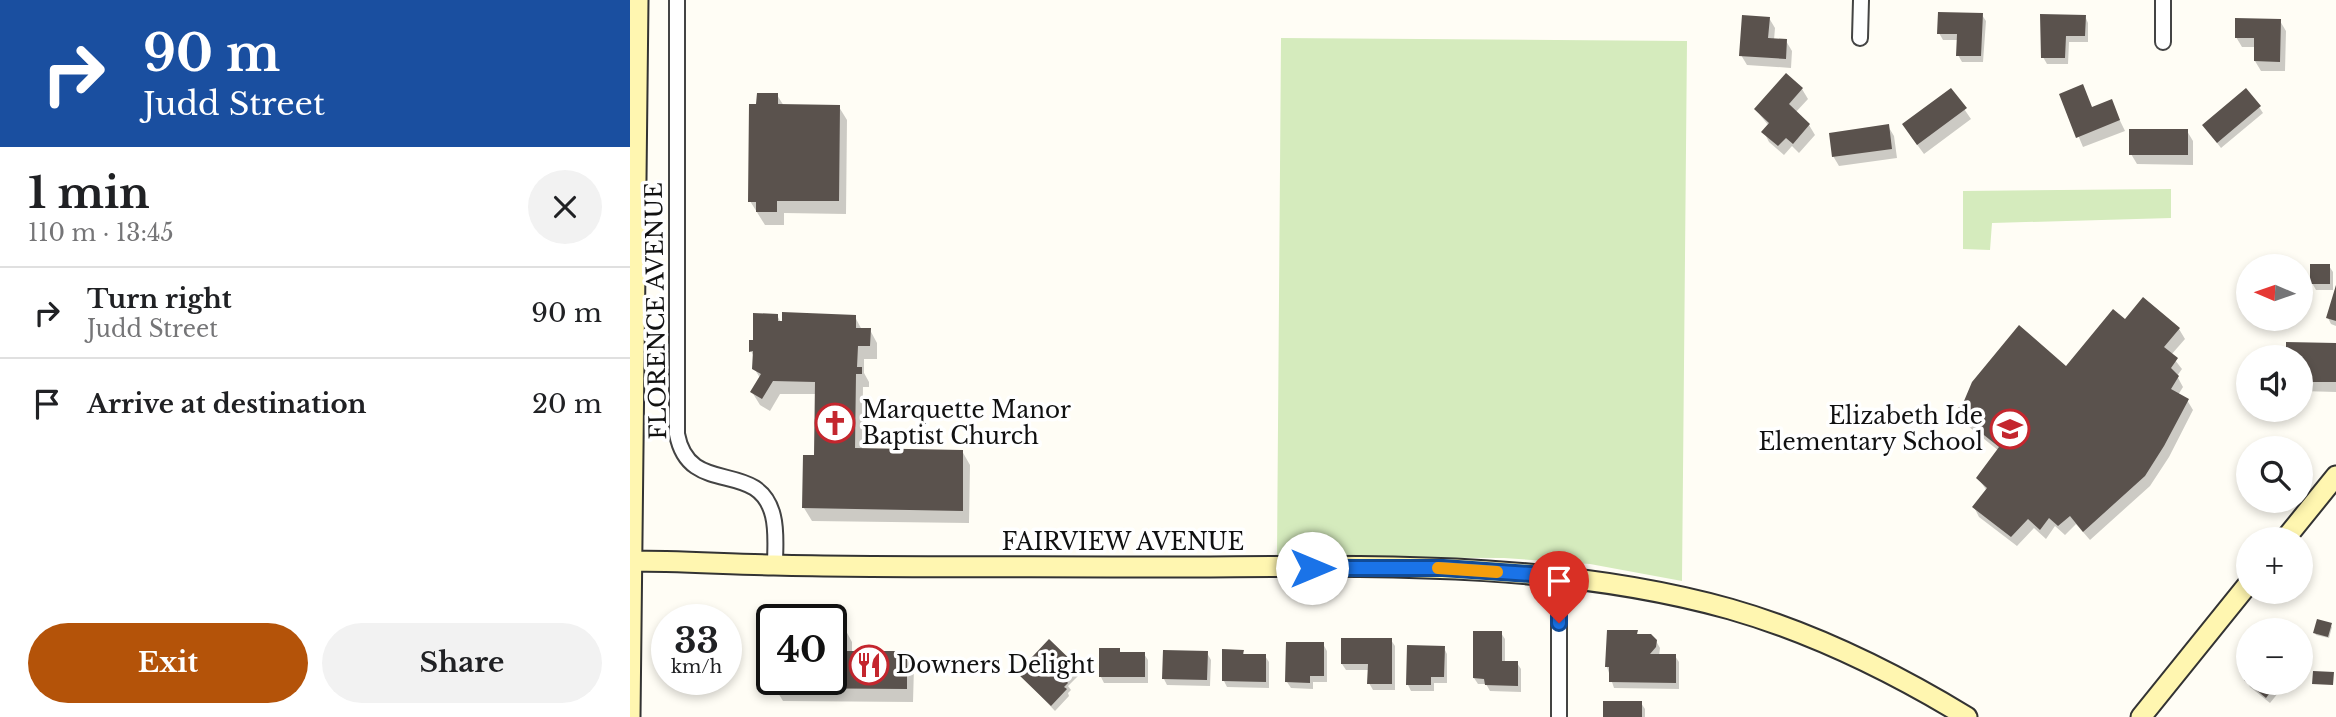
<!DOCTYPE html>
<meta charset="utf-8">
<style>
body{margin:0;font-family:"Libre Baskerville",serif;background:#f2f2f2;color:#202124;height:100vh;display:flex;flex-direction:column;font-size:26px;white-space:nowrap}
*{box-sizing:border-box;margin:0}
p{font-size:23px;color:#757577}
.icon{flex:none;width:38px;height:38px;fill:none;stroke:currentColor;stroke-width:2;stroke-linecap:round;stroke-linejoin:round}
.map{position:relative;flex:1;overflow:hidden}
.side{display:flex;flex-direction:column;background:#fff;width:630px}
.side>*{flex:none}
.guide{background:#1a4fa0;color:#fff;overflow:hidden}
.needle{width:46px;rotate:272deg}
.fabs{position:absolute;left:1606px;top:254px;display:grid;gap:14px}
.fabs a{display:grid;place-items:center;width:77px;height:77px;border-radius:50%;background:#fff;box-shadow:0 4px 10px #0003;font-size:35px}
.speed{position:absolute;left:21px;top:604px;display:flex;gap:14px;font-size:35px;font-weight:700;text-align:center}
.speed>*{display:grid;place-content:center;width:91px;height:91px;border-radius:50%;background:#fff;box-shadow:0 4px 10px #0003;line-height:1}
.speed small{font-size:18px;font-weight:400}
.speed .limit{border:4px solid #111;border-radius:10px;background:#fff;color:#111}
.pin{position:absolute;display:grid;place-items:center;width:60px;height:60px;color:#fff;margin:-72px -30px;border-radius:50% 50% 50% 0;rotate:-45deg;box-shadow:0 0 7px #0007}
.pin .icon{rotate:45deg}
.me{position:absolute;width:77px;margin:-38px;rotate:90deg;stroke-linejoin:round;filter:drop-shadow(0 0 5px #0008)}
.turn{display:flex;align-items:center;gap:24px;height:147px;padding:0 28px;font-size:32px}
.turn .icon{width:91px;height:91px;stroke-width:2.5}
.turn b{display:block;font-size:49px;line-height:60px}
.round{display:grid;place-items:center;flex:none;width:74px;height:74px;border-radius:37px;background:#f2f2f2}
.summary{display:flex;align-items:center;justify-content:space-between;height:119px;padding:0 28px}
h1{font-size:42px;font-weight:700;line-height:52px}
.cta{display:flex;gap:14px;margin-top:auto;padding:14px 28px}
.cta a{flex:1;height:80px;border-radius:42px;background:#b45309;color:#fff;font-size:28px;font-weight:700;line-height:80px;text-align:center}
.cta a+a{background:#f2f2f2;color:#202124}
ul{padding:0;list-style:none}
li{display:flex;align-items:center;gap:21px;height:91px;padding:0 28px;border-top:2px solid #e0e0e0}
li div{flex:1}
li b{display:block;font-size:26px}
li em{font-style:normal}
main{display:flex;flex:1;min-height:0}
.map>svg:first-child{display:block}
.green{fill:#d5ebbd}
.shadow{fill:#0003}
.building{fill:#5a524d}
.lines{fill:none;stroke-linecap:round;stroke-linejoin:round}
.street-casing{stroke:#444;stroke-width:18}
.secondary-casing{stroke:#333;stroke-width:23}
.street{stroke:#fff;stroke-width:14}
.secondary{stroke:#fff6b0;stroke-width:19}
.route-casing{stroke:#114b97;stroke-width:18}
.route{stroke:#1a73e8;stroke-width:12}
.slow{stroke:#f59e0b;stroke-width:12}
.labels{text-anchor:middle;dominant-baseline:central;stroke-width:7;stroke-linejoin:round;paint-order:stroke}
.street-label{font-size:23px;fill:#111;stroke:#fff}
.poi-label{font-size:23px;fill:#111;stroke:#fff;text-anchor:start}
</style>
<main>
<section class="side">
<div class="guide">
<div class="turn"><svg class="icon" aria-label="right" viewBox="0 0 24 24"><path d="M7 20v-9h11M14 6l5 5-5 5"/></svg><div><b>90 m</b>Judd Street</div></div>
</div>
<div class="summary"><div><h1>1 min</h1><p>110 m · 13:45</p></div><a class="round"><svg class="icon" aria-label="close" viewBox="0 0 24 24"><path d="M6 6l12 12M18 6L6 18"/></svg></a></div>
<ul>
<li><svg class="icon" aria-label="right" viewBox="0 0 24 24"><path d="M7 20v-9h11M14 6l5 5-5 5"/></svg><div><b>Turn right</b><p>Judd Street</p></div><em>90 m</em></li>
<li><svg class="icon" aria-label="arrive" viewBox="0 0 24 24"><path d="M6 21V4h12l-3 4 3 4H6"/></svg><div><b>Arrive at destination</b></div><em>20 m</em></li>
</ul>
<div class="cta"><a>Exit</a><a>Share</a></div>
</section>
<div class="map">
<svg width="1706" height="717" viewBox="0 0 1706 717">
<rect width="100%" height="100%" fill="#fffdf5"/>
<!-- green -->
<path class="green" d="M651,38L1057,41L1052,581L960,564L874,558L647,557Z
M1541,189V218L1362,223L1360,250L1333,249V191Z"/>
<!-- shadow -->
<path class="shadow" d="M1352,15L1356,21L1353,62H1332L1328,55V40H1313L1309,33Z
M1455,16L1458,23V42H1439L1438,64H1417L1413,57Z
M1139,18L1145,28L1144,40L1156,41L1162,51L1161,68L1117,65L1111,55Z
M1650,21L1656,31L1655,71H1631L1625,61L1626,47H1612L1606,37Z
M1172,89L1178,99L1165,113L1179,125L1185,135L1169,153L1162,146L1154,155L1139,142L1134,132L1139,126L1126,110Z
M1321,90L1341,119L1294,154L1280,135Z
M147,95L154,106L209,107L217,120L216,214L154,213V225H135L120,201L128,105Z
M1431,95L1463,109L1481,102L1495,131L1453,147Z
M1629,107L1633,113L1591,148L1574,126Z
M1258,126L1264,136L1267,158L1209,166L1203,156Z
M1557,131L1563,141V165L1507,164L1501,154Z
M1699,266L1703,272V290H1686L1682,283Z
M1706,289V326L1701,324L1698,318Z
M147,315L153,327L225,317L232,330H240L247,343V359H234V373L239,382V387H233L232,450L332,451L340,465L339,523L182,521L174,508L186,457L187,394H150L140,411L130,405L122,392L130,378L124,368V357L121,351L125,342Z
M1495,322L1549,329L1555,339L1541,355L1552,369L1547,376L1553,387L1548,395L1557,400L1563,410L1539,457L1520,486L1460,540L1446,524L1435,535L1425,526L1416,539L1404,528L1387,546L1349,517L1344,507L1357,491L1348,478L1369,451L1333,422L1327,412L1436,368Z
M1706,344V392L1671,391V357H1657Z
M1700,625L1702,627L1699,638L1686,635L1685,633Z
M215,629L222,642V653H276L284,667L283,702L153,701L145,688V679H201Z
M1006,632L1009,636L1026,641L1030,648L1029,656H1045L1049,662V689L984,688L977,667Z
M871,633L875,639V662L887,663L891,669V692L860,691L856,684H848L844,678Z
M761,640L765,646V690H743L739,683V670H716L712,664Z
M419,642L450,674L438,686L441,690L438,693L439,696L425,711L389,673Z
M693,644L697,651V682H683V689L661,688L657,682Z
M814,648L817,654V683H804V691H781L778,685Z
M489,650L491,653L514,654L518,660V683H474L471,677Z
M613,652L615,656H635L639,662V688L597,687L594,681Z
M577,653L581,660L580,686L537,685L534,679Z
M1616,680L1619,682H1657L1640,703L1620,687Z
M1011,703L1015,709V717H975Z"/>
<!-- building -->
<path class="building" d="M1308,12L1353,13L1351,56H1326L1327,34H1307Z
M1410,14L1456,15L1455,36H1436L1435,58H1411Z
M1112,15L1140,17L1138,38L1157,39L1156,59L1109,56Z
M1605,18L1651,19L1650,62L1624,61V38H1605Z
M1156,73L1173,88L1159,104L1180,124L1163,144L1156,138L1148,146L1131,132L1139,123L1124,109Z
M1453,84L1462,107L1482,99L1490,120L1446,138L1429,94Z
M1321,88L1337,108L1287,145L1272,124Z
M1616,88L1631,106L1587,143L1572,125Z
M127,93H148V104L210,105L209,201H147V212H126V202H118L119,104H126Z
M1259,124L1262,149L1202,157L1199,133Z
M1499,129H1558V155H1499Z
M1680,264H1700V284H1680Z
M1706,285V321L1696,318Z
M1513,297L1550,328L1534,347L1548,358L1541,368L1549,376L1541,389L1559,399L1534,446L1515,476L1453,532L1440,516L1428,526L1419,518L1410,530L1398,519L1381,537L1342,507L1357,488L1346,478L1369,447L1325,412L1334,401L1342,382L1389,325L1436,366L1483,309L1495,319Z
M152,312L226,315V328H241L240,346H228L227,367H232V374H226L225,448L333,450V511L172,508L173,455H184L185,382L143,381L132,399L120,392L131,374L122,369L123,351L119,352V340H123V313L148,314V321H152Z
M1656,342L1706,343V382H1671V357H1656Z
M1687,619L1702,623L1698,637L1683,633Z
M201,627H216L215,651H277V689L143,688V679H201Z
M977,630H1008L1007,634H1021L1027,640L1026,647L1020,654H1046V683L979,682V667H975Z
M843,631H872V661H888V686L855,685L854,679L843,678Z
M711,638H762V684H737L738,664H711Z
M419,639L447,666L435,679L438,683L434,687L437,689L421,706L387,673Z
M656,642H694V676H680V683L655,682Z
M777,645L815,646L814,677H801V685H776Z
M469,648H490V652H515V677H469Z
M592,649L614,650L613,654H636V682L592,681Z
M533,650L578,651L577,680L532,679Z
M1683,671L1704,672L1703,685L1682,684Z
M1619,674V682H1648L1636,698L1614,680Z
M973,701H1012V717H973Z"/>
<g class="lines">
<defs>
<path id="street" d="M47,0V434C59,499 129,457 143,516C147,532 145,549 145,565
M1533,0V42
M1230,38L1231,0
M929,717V576"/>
<path id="secondary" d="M1655,539L1706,476
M0,561C48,561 96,564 144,565C263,568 382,566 501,567C700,568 906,555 1100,609C1184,633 1263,672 1337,717
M0,717L8,0
M1511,717L1619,583"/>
</defs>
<!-- street casing -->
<use href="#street" class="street-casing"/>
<!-- secondary casing -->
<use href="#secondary" class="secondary-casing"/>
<!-- street -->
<use href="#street" class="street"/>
<!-- secondary -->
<use href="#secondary" class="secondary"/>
</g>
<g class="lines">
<defs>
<path id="route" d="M682,568H813L929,576V623"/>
</defs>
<!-- route casing -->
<use href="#route" class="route-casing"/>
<!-- route -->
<use href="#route" class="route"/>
<!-- slow -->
<path class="slow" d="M808,568L867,572"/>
</g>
<!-- icons -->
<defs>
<symbol id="church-ring" viewBox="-11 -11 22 22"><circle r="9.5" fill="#fff" stroke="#c4262e" stroke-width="1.5"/><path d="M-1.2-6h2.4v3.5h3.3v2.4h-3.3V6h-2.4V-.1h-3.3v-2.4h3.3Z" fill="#c4262e"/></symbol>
<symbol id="school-ring" viewBox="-11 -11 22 22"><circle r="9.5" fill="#fff" stroke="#c4262e" stroke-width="1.5"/><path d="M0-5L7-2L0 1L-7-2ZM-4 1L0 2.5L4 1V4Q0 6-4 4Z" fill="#c4262e"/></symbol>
<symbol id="restaurant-ring" viewBox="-11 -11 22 22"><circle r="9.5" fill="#fff" stroke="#c4262e" stroke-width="1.5"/><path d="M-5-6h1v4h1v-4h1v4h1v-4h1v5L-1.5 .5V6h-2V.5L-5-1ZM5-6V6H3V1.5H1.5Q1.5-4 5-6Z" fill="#c4262e"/></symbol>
</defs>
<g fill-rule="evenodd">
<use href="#church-ring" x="183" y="401" width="44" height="44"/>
<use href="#school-ring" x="1358" y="407" width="44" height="44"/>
<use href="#restaurant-ring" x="217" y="643" width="44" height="44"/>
</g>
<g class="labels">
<!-- street labels -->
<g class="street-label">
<text transform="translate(26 311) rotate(-91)">FLORENCE AVENUE</text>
<text x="493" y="542">FAIRVIEW AVENUE</text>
</g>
<!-- poi labels -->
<g class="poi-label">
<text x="232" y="410">Marquette Manor<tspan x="232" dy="26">Baptist Church</tspan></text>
<text x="1353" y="416" text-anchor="end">Elizabeth Ide<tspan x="1353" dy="26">Elementary School</tspan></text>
<text x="266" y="665">Downers Delight</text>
</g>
</g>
</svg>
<div class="fabs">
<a><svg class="needle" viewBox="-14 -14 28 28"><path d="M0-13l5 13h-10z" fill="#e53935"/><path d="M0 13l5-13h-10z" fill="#757577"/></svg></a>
<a><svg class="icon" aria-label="sound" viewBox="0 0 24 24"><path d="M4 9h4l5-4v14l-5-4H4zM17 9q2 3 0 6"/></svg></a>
<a><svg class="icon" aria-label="search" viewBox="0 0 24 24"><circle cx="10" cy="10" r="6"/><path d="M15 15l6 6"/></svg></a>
<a>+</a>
<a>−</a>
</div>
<div class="speed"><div>33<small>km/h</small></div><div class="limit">40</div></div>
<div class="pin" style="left:929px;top:623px;background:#d93025"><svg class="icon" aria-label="arrive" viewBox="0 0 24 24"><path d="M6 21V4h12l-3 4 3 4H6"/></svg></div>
<svg class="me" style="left:682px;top:568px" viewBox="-20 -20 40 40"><circle r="19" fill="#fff"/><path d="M0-13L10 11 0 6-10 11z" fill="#1a73e8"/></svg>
</div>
</main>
